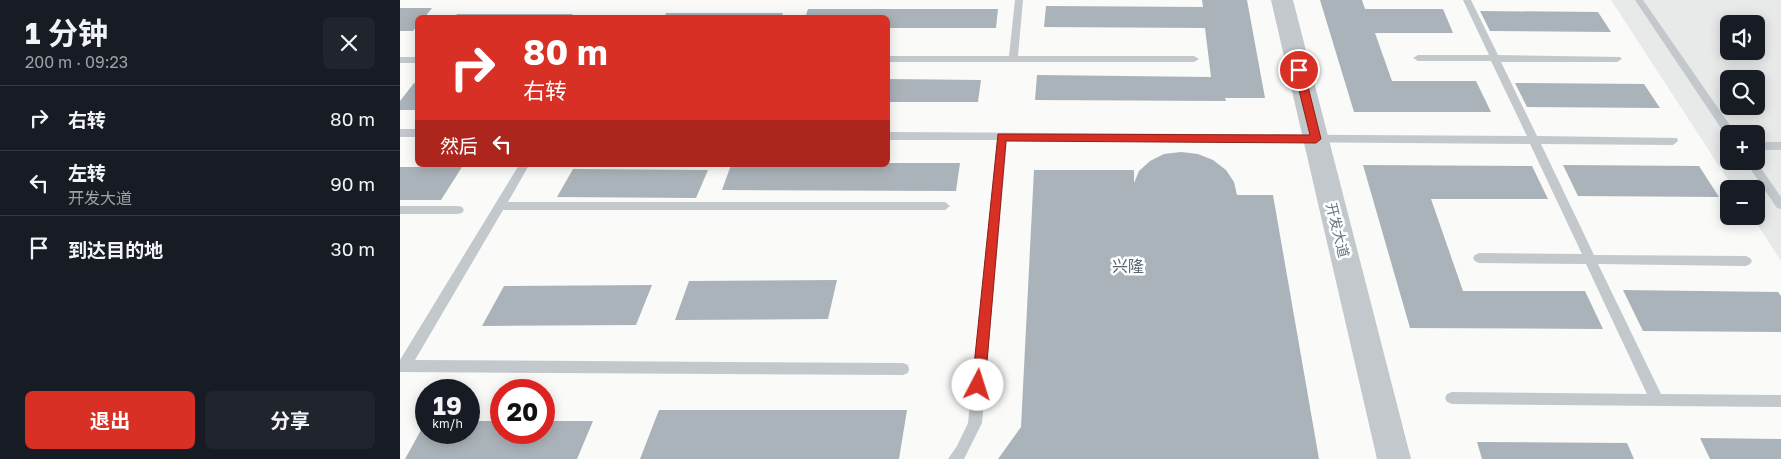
<!DOCTYPE html>
<html lang="zh">
<meta charset="utf-8">
<style>
body{margin:0;font-family:"Golos Text","Noto Sans SC",sans-serif;background:#20242c;color:#f1f3f6;height:100vh;display:flex;flex-direction:column;font-size:19px;white-space:nowrap}
*{box-sizing:border-box;margin:0}
p{font-size:16px;color:#9ea1a6}
.icon{flex:none;width:28px;height:28px;fill:none;stroke:currentColor;stroke-width:2;stroke-linecap:round;stroke-linejoin:round}
.map{position:relative;flex:1;overflow:hidden}
.side{display:flex;flex-direction:column;background:#171b24;width:400px}
.side>*{flex:none}
.guide{position:absolute;left:15px;top:15px;width:475px;height:152px;border-radius:8px;box-shadow:0 2px 12px #0003;background:#d93025;color:#fff;overflow:hidden}
.fabs{position:absolute;left:1320px;top:15px;display:grid;gap:10px}
.fabs a{display:grid;place-items:center;width:45px;height:45px;border-radius:8px;background:#171b24;box-shadow:0 2px 12px #0003;font-size:25px}
.speed{position:absolute;left:15px;top:379px;display:flex;gap:10px;font-size:25px;font-weight:700;text-align:center}
.speed>*{display:grid;place-content:center;width:65px;height:65px;border-radius:50%;background:#171b24;box-shadow:0 2px 12px #0003;line-height:1}
.speed small{font-size:12px;font-weight:400}
.speed .limit{border:8px solid #d22;background:#fff;color:#111}
.pin{position:absolute;display:grid;place-items:center;width:42px;height:42px;color:#fff;margin:-21px;border:2px solid #fff;border-radius:50%;box-shadow:0 1px 5px #0007}
.me{position:absolute;width:55px;margin:-28px;rotate:5deg;stroke-linejoin:round;filter:drop-shadow(0 0 4px #0008)}
.turn{display:flex;align-items:center;gap:18px;height:105px;padding:0 25px;font-size:22px}
.turn .icon{width:65px;height:65px;stroke-width:2.5}
.turn b{display:block;font-size:35px;line-height:42px}
.then{display:flex;align-items:center;height:48px;padding:0 25px;background:#0003;gap:10px;font-size:19px}
.round{display:grid;place-items:center;flex:none;width:52px;height:52px;border-radius:8px;background:#20242c}
.headline{display:flex;align-items:center;justify-content:space-between;height:85px;padding:0 25px}
h1{font-size:30px;font-weight:700;line-height:38px}
.action{display:flex;gap:10px;margin-top:auto;padding:10px 25px}
.action a{flex:1;height:58px;border-radius:8px;background:#d93025;color:#fff;font-size:20px;font-weight:700;line-height:58px;text-align:center}
.action a+a{background:#20242c;color:#f1f3f6}
ul{padding:0;list-style:none}
li{display:flex;align-items:center;gap:15px;height:65px;padding:0 25px;border-top:1px solid #363941}
li div{flex:1}
li b{display:block;font-size:19px}
li em{font-style:normal}
main{display:flex;flex:1;min-height:0}
.map>svg:first-child{display:block}
.built{fill:#e8e9e9;fill-rule:evenodd}
.building{fill:#aab3b9}
.lines{fill:none;stroke-linecap:round;stroke-linejoin:round}
.service{fill:#c3c8cc;fill-rule:evenodd}
.tertiary{fill:#c3c8cc;fill-rule:evenodd}
.route{fill:#d93025;stroke:#8d1f18}
.labels{text-anchor:middle;dominant-baseline:central;stroke-width:5;stroke-linejoin:round;paint-order:stroke}
.street-label{font-size:14px;fill:#657683;stroke:#fff}
.quarter-label{font-size:16px;fill:#57646e;stroke:#fff}
</style>
<main>
<section class="side">
<div class="headline"><div><h1>1 分钟</h1><p>200 m · 09:23</p></div><a class="round"><svg class="icon" aria-label="close" viewBox="0 0 24 24"><path d="M6 6l12 12M18 6L6 18"/></svg></a></div>
<ul>
<li><svg class="icon" aria-label="right" viewBox="0 0 24 24"><path d="M7 20v-9h11M14 6l5 5-5 5"/></svg><div><b>右转</b></div><em>80 m</em></li>
<li><svg class="icon" aria-label="left" viewBox="0 0 24 24"><path d="M17 20v-9H6M10 6l-5 5 5 5"/></svg><div><b>左转</b><p>开发大道</p></div><em>90 m</em></li>
<li><svg class="icon" aria-label="arrive" viewBox="0 0 24 24"><path d="M6 21V4h12l-3 4 3 4H6"/></svg><div><b>到达目的地</b></div><em>30 m</em></li>
</ul>
<div class="action"><a>退出</a><a>分享</a></div>
</section>
<div class="map">
<svg width="1381" height="459" viewBox="0 0 1381 459">
<rect width="100%" height="100%" fill="#fafaf8"/>
<!-- built -->
<path class="built" d="M1211,0H1381V261L1352,216H1356V189H1334ZM1329,24H1356V51H1329ZM1329,79H1356V106H1329ZM1329,134H1356V161H1329Z"/>
<!-- building -->
<path class="building" d="M802,0H847L865,98H825L826,101L635,100L637,75L811,77L805,28L644,27L646,6L803,7Z
M920,0H962L965,9H1043L1053,33H975L992,81H1076L1091,112H954Z
M0,8H32L24,18H18V25L13,31H0Z
M408,9H598L596,28H488V18H405Z
M1080,11L1198,12L1211,32L1090,31Z
M266,13H383L381,18H264Z
M57,14H173L170,18H54Z
M488,79L581,80L578,102H488Z
M14,83H18V110H0V101Z
M1115,83L1244,84L1260,108L1127,107Z
M781,152L798,154L813,160L826,170L834,182L837,195H873L919,459H598L621,427L634,170H734V183L739,171L750,161L764,154Z
M488,163H560L556,191L322,190L331,165H488Z
M963,165L1132,166L1148,199H1031L1063,291H1185L1203,329L1010,328Z
M1163,165L1299,166L1319,197L1178,196Z
M0,167H62L41,200H0Z
M173,169L308,170L296,198L157,197Z
M437,280L428,319L275,320L289,281Z
M252,285L236,325L82,326L104,286Z
M1223,290L1378,292L1381,296V332L1243,331Z
M259,410H507L499,459H240Z
M26,421V432H69V421H101V432H144V421H193L177,459H5Z
M1300,438L1381,439V459H1310Z
M1077,442L1227,443L1234,459H1082Z"/>
<g class="lines">
<!-- service -->
<path class="service" d="M615,0H623L618,56H794L799,59L794,62H488V56H609Z
M1063,0H1071L1098,55L1220,57L1222,59L1217,62H1101L1137,136L1277,138L1278,141L1273,145L1141,144L1194,255L1346,256L1350,258L1352,261L1350,264L1346,266L1198,264L1261,394L1381,395V407L1052,404L1047,402L1045,398L1047,394L1052,392L1247,394L1186,264L1079,263L1075,261L1073,258L1075,255L1079,253L1182,254L1130,144L607,140L582,423L564,459H548L557,446L568,423L597,140H488V132L1127,136L1091,61H1018L1013,58L1018,55H1089Z
M1235,0H1243L1336,134H1329L1327,137Z
M0,57H18V63H0Z
M0,129H18V137H0Z
M1356,142H1381V150H1356Z
M1345,161H1356L1381,197V209L1377,208Z
M119,165H129L108,202H545L550,206L545,210H103L15,360L503,363L508,365L509,369L508,373L503,375L0,372V360Z
M0,206H58L62,207L64,210L62,213L58,214H0Z"/>
<!-- tertiary -->
<path class="tertiary" d="M871,0H893L1011,459H977Z"/>
</g>
<!-- route -->
<path class="route" d="M899,66L904,70L921,139L916,143L606,141L585,385L583,389L578,391L574,389L572,385L598,134L910,135L894,70Z"/>
<g class="labels">
<!-- street labels -->
<g class="street-label">
<text transform="translate(938 230) rotate(76)">开发大道</text>
</g>
<!-- quarter labels -->
<g class="quarter-label">
<text x="728" y="266">兴隆</text>
</g>
</g>
</svg>
<div class="fabs">
<a><svg class="icon" aria-label="sound" viewBox="0 0 24 24"><path d="M4 9h4l5-4v14l-5-4H4zM17 9q2 3 0 6"/></svg></a>
<a><svg class="icon" aria-label="search" viewBox="0 0 24 24"><circle cx="10" cy="10" r="6"/><path d="M15 15l6 6"/></svg></a>
<a>+</a>
<a>−</a>
</div>
<div class="speed"><div>19<small>km/h</small></div><div class="limit">20</div></div>
<div class="pin" style="left:899px;top:70px;background:#d93025"><svg class="icon" aria-label="arrive" viewBox="0 0 24 24"><path d="M6 21V4h12l-3 4 3 4H6"/></svg></div>
<svg class="me" style="left:578px;top:385px" viewBox="-20 -20 40 40"><circle r="19" fill="#fff"/><path d="M0-13L10 11 0 6-10 11z" fill="#d93025"/></svg>
<div class="guide">
<div class="turn"><svg class="icon" aria-label="right" viewBox="0 0 24 24"><path d="M7 20v-9h11M14 6l5 5-5 5"/></svg><div><b>80 m</b>右转</div></div>
<div class="then">然后<svg class="icon" aria-label="left" viewBox="0 0 24 24"><path d="M17 20v-9H6M10 6l-5 5 5 5"/></svg></div>
</div>
</div>
</main>
